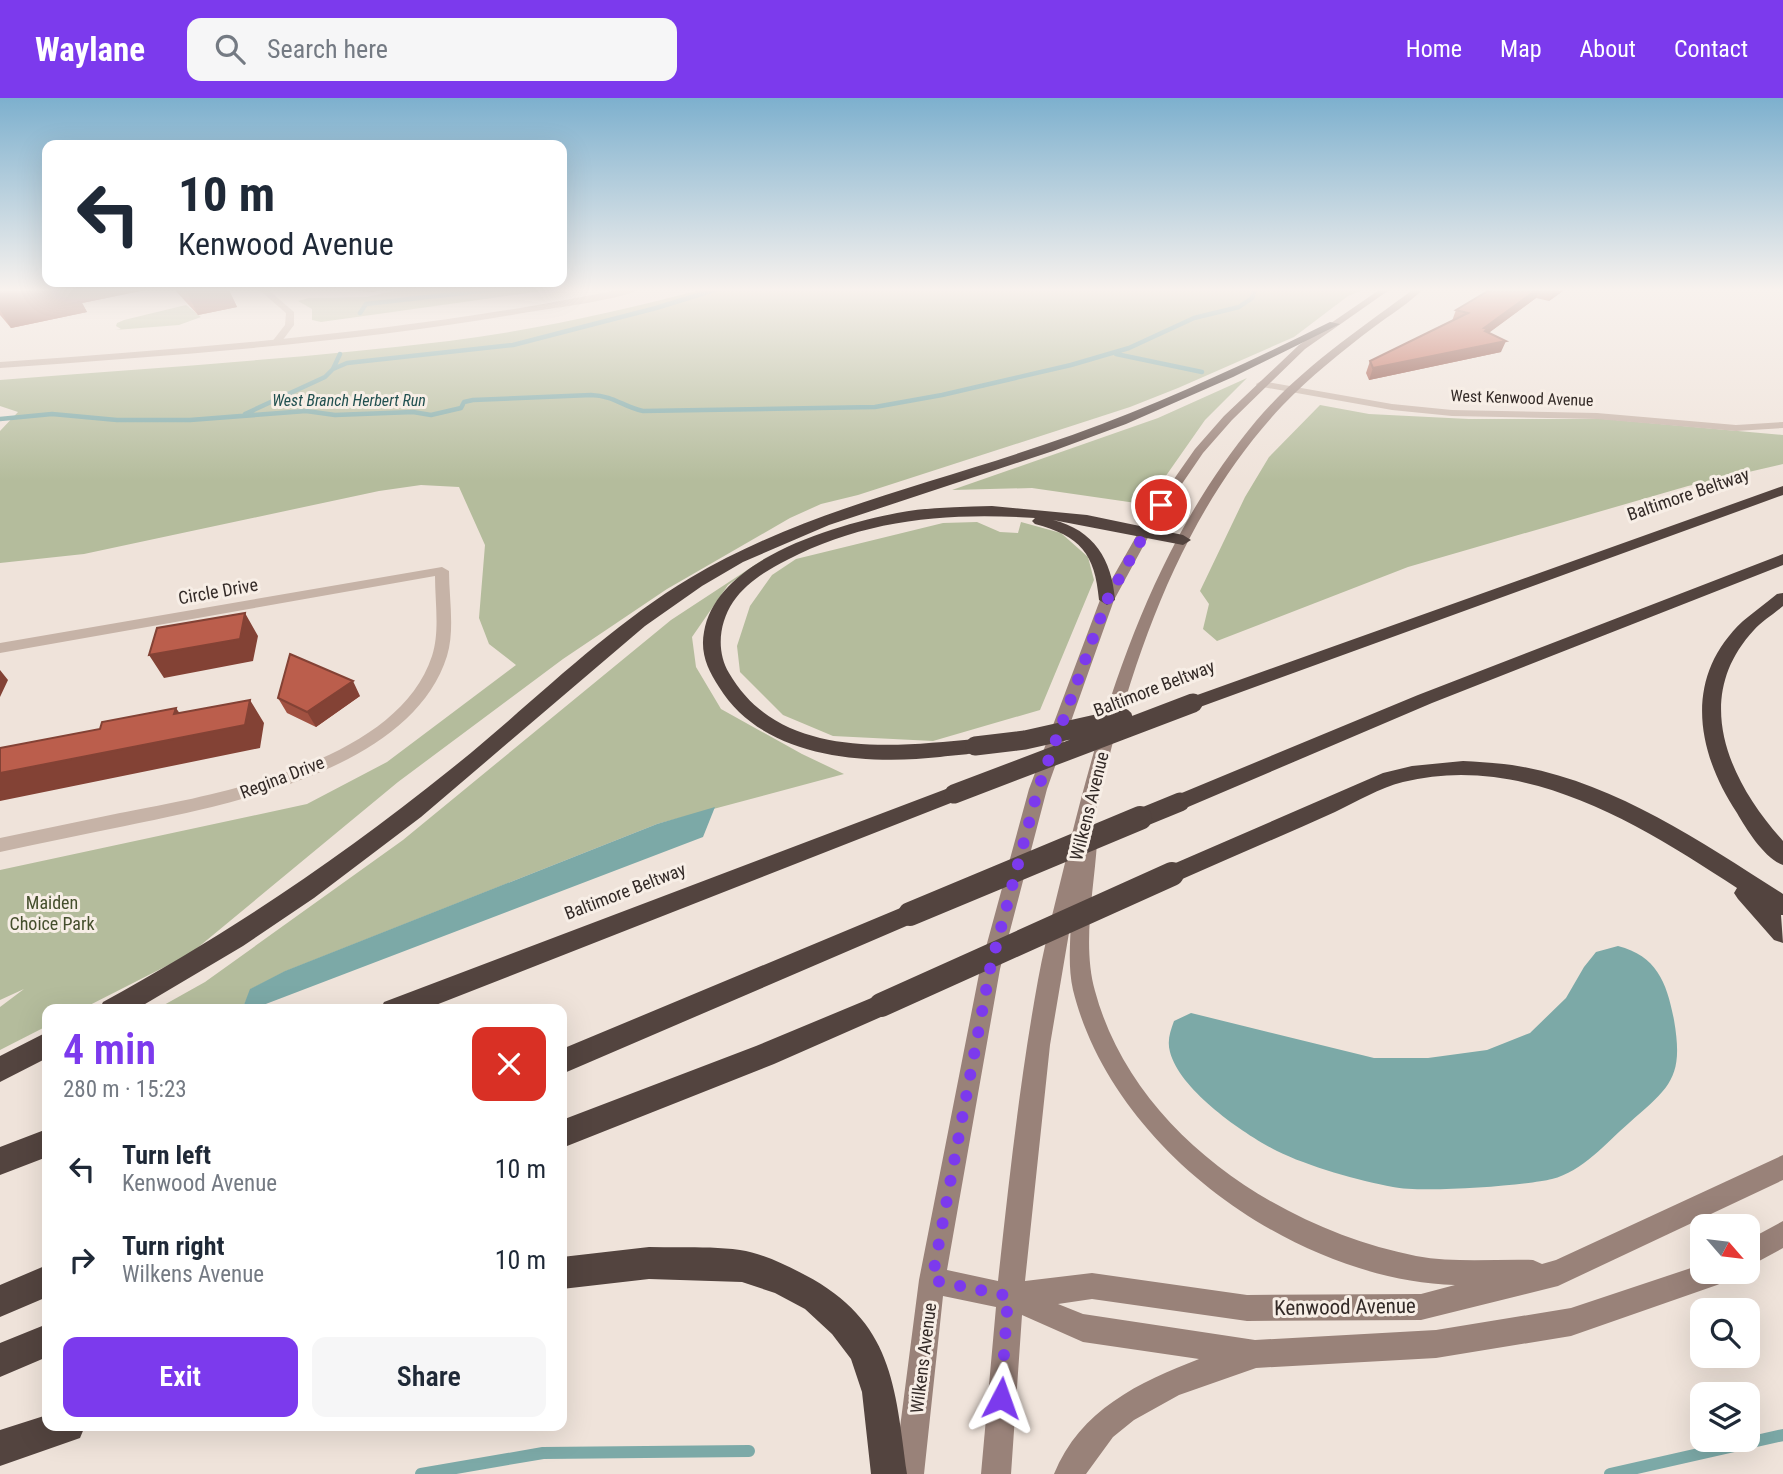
<!DOCTYPE html>
<meta charset="utf-8">
<style>
body{margin:0;font-family:"Roboto Condensed",sans-serif;background:#f6f6f7;color:#1f2937;height:100vh;display:flex;flex-direction:column;font-size:26px;white-space:nowrap}
*{box-sizing:border-box;margin:0}
p{font-size:23px;color:#747a83}
.icon{flex:none;width:38px;height:38px;fill:none;stroke:currentColor;stroke-width:2;stroke-linecap:round;stroke-linejoin:round}
.map{position:relative;flex:1;overflow:hidden}
.details{position:absolute;left:42px;top:906px;width:525px;height:427px;display:flex;flex-direction:column;background:#fff;border-radius:14px;box-shadow:0 7px 28px #0002}
.details>*{flex:none}
.guide{position:absolute;left:42px;top:42px;width:525px;height:147px;border-radius:14px;box-shadow:0 7px 28px #0002;background:#fff;color:#1f2937;overflow:hidden}
.needle{width:46px;rotate:118deg}
.fabs{position:absolute;left:1690px;top:1116px;display:grid;gap:14px}
.fabs a{display:grid;place-items:center;width:70px;height:70px;border-radius:14px;background:#fff;box-shadow:0 7px 28px #0002;font-size:35px}
.pin{position:absolute;display:grid;place-items:center;width:60px;height:60px;color:#fff;margin:-30px;border:4px solid #fff;border-radius:50%;box-shadow:0 2px 7px #0007}
.me{position:absolute;width:77px;margin:-38px;rotate:4deg;stroke-linejoin:round;filter:drop-shadow(0 0 5px #0008)}
.turn{display:flex;align-items:center;gap:24px;height:147px;padding:0 21px;font-size:32px}
.turn .icon{width:91px;height:91px;stroke-width:2.5}
.turn b{display:block;font-size:49px;line-height:60px}
.round{display:grid;place-items:center;flex:none;width:74px;height:74px;border-radius:14px;background:#f6f6f7}
.head{display:flex;align-items:center;justify-content:space-between;height:119px;padding:0 21px}
h1{font-size:42px;font-weight:600;line-height:52px;color:#7c3aed}
.action{display:flex;gap:14px;margin-top:auto;padding:14px 21px}
.action a{flex:1;height:80px;border-radius:14px;background:#7c3aed;color:#fff;font-size:28px;font-weight:600;line-height:80px;text-align:center}
.action a+a{background:#f6f6f7;color:#1f2937}
ul{padding:0;list-style:none}
li{display:flex;align-items:center;gap:21px;height:91px;padding:0 21px}
li div{flex:1}
li b{display:block;font-size:26px}
li em{font-style:normal}
header{display:flex;align-items:center;gap:42px;box-sizing:border-box;height:98px;padding:0 35px;background:#7c3aed;color:#fff}
header strong{font-size:33px}
nav{display:flex;gap:38px;margin-inline-start:auto;font-size:24px}
.search{width:490px;height:63px;background:#f6f6f7;display:flex;align-items:center;gap:18px;box-sizing:border-box;padding:0 24px;border-radius:14px;color:#747a83;font-size:26px}
.map>svg:first-child{display:block}
.green{fill:#b4bc9c}
.water{fill:#7ca9a7}
.lines{fill:none;stroke-linecap:round;stroke-linejoin:round}
.stream-far1{stroke:#7ca9a7;stroke-width:4.5}
.stream{stroke:#7ca9a7;stroke-width:12}
.minor{fill:#c6b3a7;fill-rule:evenodd}
.tertiary{fill:#c6b3a7;fill-rule:evenodd}
.secondary{fill:#998279;fill-rule:evenodd}
.motorway{fill:#53443f;fill-rule:evenodd}
.motorway-bridge-far1{stroke:#53443f;stroke-width:19}
.motorway-bridge{stroke:#53443f;stroke-width:24}
.wall{fill:#a15141}
.shaded-wall{fill:#834235}
.building{fill:#bb5e4c;stroke:#834235;stroke-width:2}
.route{stroke:#7c3aed;stroke-width:12;stroke-dasharray:0 21.6}
.labels{text-anchor:middle;dominant-baseline:central;stroke-width:6;stroke-linejoin:round;paint-order:stroke}
.far-street-label{font-size:16px;fill:#332a27;stroke:#f7eee6}
.far-water-label{font-size:16px;font-style:italic;fill:#215050;stroke:#f7eee6}
.street-label{font-size:18px;fill:#332a27;stroke:#f7eee6}
.park-label{font-size:18px;fill:#454f2d;stroke:#f7eee6}
.near-street-label{font-size:21px;fill:#332a27;stroke:#f7eee6}
</style>
<header>
<strong>Waylane</strong>
<div class="search"><svg class="icon" aria-label="search" viewBox="0 0 24 24"><circle cx="10" cy="10" r="6"/><path d="M15 15l6 6"/></svg>Search here</div>
<nav><a>Home</a><a>Map</a><a>About</a><a>Contact</a></nav>
</header>
<div class="map">
<svg width="1783" height="1376" viewBox="0 0 1783 1376">
<rect width="100%" height="100%" fill="#efe3da"/>
<!-- green -->
<path class="green" d="M406,190H563L321,224L312,222V211L298,203L309,200L367,199Z
M708,190H1368L1348,198L1294,239L1178,290L1130,309L858,397L821,406L790,420L667,491L563,561L398,684L190,856L80,912H47V928L0,952V909L24,891L0,902V772L307,706L387,664L516,567L489,546L479,520L485,447L459,389L421,387L379,393L84,456L0,465V333L18,314L0,308V282C150,270 300,261 449,243C536,232 624,212 708,190Z
M186,207L201,219L179,227L115,232L121,231L116,228L117,225L124,222Z
M1247,280L1205,322L1149,402L1136,405L1032,390L952,392L1158,320Z
M1320,307L1369,316L1469,321H1604L1783,337V366L1688,388L1408,469L1217,543L1203,531L1209,506L1200,493L1245,399L1269,359Z
M977,424L1000,434L1018,435L1021,424L1061,435L1088,459L1094,482L1040,612L933,643L833,638L783,617L740,574L737,548L750,508L772,477L796,461L943,425Z
M770,457L728,487L692,539L696,569L721,611L802,656L844,676L657,726L286,873L251,891L242,912H155L205,884L403,742L671,522Z"/>
<!-- water -->
<path class="water" d="M715,709L703,739L250,912H242L250,891L285,873L657,726Z
M1618,848C1657,858 1667,885 1674,922C1684,980 1670,989 1629,1025C1607,1044 1582,1074 1552,1081C1524,1088 1421,1095 1393,1089C1360,1083 1307,1068 1277,1053C1242,1035 1180,992 1170,954C1167,943 1170,934 1174,923L1191,915L1374,960H1428L1487,952L1530,935L1566,900L1584,869L1596,854Z"/>
<g class="lines">
<!-- stream-far1 -->
<path class="stream-far1" d="M360,215L366,206L507,190
M1116,256L1202,274
M333,271L340,256
M245,316L325,279L333,271L347,265L513,247L656,210L721,190
M0,321L52,316L117,322H190L306,313L335,317L413,314L431,317L461,310L464,304L473,302L591,297C615,298 621,308 643,313L875,309L942,297L1071,267L1129,250L1194,220L1239,209L1252,200L1256,190"/>
<!-- stream -->
<path class="stream" d="M421,1376L543,1355L749,1353
M1610,1376L1783,1337"/>
<!-- minor -->
<path class="minor" d="M257,190H266L294,214V227L279,247L271,245L285,227L286,215Z
M1261,283L1392,306L1452,312L1597,315L1736,327L1783,324V330L1736,333L1597,321L1452,318L1392,312L1257,288L1256,286Z
M442,469L449,473C449,500 455,532 447,558C411,673 226,707 125,728C84,736 42,745 0,754V740C40,732 80,723 120,715C215,697 397,665 432,558C440,534 435,504 435,478L0,555V545Z"/>
<!-- tertiary -->
<path class="tertiary" d="M627,190H643C625,201 554,210 529,214C354,245 177,257 0,270V264C211,249 420,233 627,190Z"/>
<!-- secondary -->
<path class="secondary" d="M1382,190H1392L1305,251L1232,322L1203,355L1158,421L1114,502L1047,691L1000,871L947,1172L998,1183C1009,1082 1020,981 1038,882C1047,834 1060,787 1071,740C1108,591 1156,443 1256,323C1301,270 1360,231 1415,190H1424C1410,205 1391,216 1374,229C1342,253 1310,279 1282,308C1172,425 1124,586 1090,739L1097,745C1094,792 1082,847 1095,893C1133,1034 1279,1131 1416,1158C1454,1165 1494,1161 1533,1162L1542,1166L1556,1162L1783,1057V1082L1558,1188L1421,1222L1247,1223L1092,1201L1058,1206L1083,1216L1255,1242L1436,1232L1571,1210L1703,1166V1174H1730L1726,1183L1717,1187L1571,1238L1436,1260L1256,1270L1179,1297L1134,1322L1113,1339L1086,1376H1054C1080,1312 1139,1284 1199,1261L1083,1244L1022,1217L1011,1376H981L996,1209L943,1198L924,1376H894L919,1182L980,871L1029,691L1100,502L1146,421L1195,351L1224,318L1299,247ZM1071,823C1070,846 1068,870 1073,892C1112,1051 1295,1182 1455,1187L1421,1196L1247,1197L1092,1175L1025,1183L1050,947Z
M1783,1123V1150L1748,1169V1142Z"/>
<!-- motorway -->
<path class="motorway" d="M1330,224L1340,226L1233,279L1126,326L1053,353L829,427L743,464L702,488L645,528L421,719L314,800L243,848L135,912H99L103,904C230,834 338,762 451,671C530,608 603,532 690,480C799,415 924,388 1043,347C1142,314 1237,270 1330,224Z
M1783,388V397L1200,609H1186L1183,605L1186,601Z
M992,408L1087,417L1183,437L1191,442L1183,447L1053,422C1094,432 1112,462 1115,502L1107,507L1099,502C1095,455 1080,438 1035,426L1032,423L1035,420C950,414 864,421 787,462C767,472 746,485 733,504C719,525 716,553 729,575C779,662 891,649 975,641L982,643L985,648L982,653C969,657 954,657 940,659C866,667 763,661 719,589C708,572 700,555 704,534C716,461 835,427 897,415C928,409 960,409 992,408Z
M1783,456V467L1432,605L1188,709L1180,712L1172,709L1169,704L1172,699L1418,597Z
M1783,495V508C1774,516 1762,523 1754,532C1690,601 1730,684 1783,743V767C1764,760 1747,732 1737,715C1696,653 1683,579 1743,523C1754,514 1766,505 1777,496Z
M1463,663C1479,664 1496,665 1512,667C1611,682 1700,743 1783,796V817H1781L1783,845L1774,842L1738,801L1734,795L1737,790C1640,726 1524,654 1403,684C1379,690 1358,703 1335,714C1284,737 1232,759 1180,782L1172,785L1164,782L1161,776L1164,770L1383,675L1412,668Z
M954,688L961,691L965,696L961,701L423,912H380L384,904Z
M910,806L918,809L922,816L918,823L562,976V951Z
M881,896L890,899L894,907L890,915L774,966L562,1050V1022L756,948Z
M47,934V960L0,984V958Z
M47,1031V1059L0,1077V1049Z
M649,1149C679,1150 711,1148 740,1152C762,1155 786,1167 805,1177C893,1223 895,1288 907,1376H871L862,1294L851,1261L832,1236L805,1211L775,1195L742,1184L649,1181L562,1191V1159Z
M47,1167V1199L0,1219V1187Z
M47,1226V1259L0,1279V1245Z
M47,1317V1328H85L80,1340L0,1368V1332Z"/>
<!-- motorway-bridge-far1 -->
<path class="motorway-bridge-far1" d="M975,648L1025,642L1123,620
M954,696L1193,605
M1136,722L1180,704"/>
<!-- motorway-bridge -->
<path class="motorway-bridge" d="M910,816L1140,720
M881,907L1172,776"/>
</g>
<!-- wall -->
<path class="wall" d="M0,190H155L82,205L87,214L11,230L0,217Z
M173,190H228L237,209L198,217Z
M321,190H383L373,194Z
M1493,190H1567L1549,203L1536,200L1488,235L1501,254L1369,282L1366,275L1370,263L1452,223L1456,212Z
M360,598L316,629L287,615L278,600Z"/>
<!-- shaded-wall -->
<path class="shaded-wall" d="M33,190H155L82,205L87,214L11,230L0,212V196Z
M185,190H228L237,209L198,217Z
M372,190H383L373,194Z
M1540,190L1536,200L1486,237L1484,230Z
M1557,190H1567L1549,203L1554,192Z
M1506,243L1501,254L1369,282L1373,270Z
M245,515L258,538L253,563L164,580L149,557Z
M0,572L8,582L0,599Z
M353,583L360,598L316,629L307,614Z
M250,602L264,625L260,650L0,703V675L174,616L176,610L192,633Z"/>
<!-- building -->
<path class="building" d="M0,190H33L0,196Z
M1493,190H1539L1484,230L1488,231L1485,233L1506,243L1373,270L1370,263L1468,215L1456,212Z
M245,515L240,541L149,557L157,530Z
M290,556L353,583L307,614L278,600Z
M250,602L245,627L0,675V650L100,631L102,624L176,610L174,616Z"/>
<!-- sky -->
<linearGradient id="sky" x2="0" y2="1"><stop stop-color="#7db0ce"/><stop offset="0.5" stop-color="#f8f2ee"/><stop offset="1" stop-color="#f8f2ee" stop-opacity="0"/></linearGradient>
<rect width="1783" height="383" fill="url(#sky)"/>
<g class="lines">
<!-- route -->
<path class="route" d="M1001,1300L1008,1198L932,1182L990,871L1038,691L1107,502L1161,407"/>
</g>
<g class="labels">
<!-- far-street labels -->
<g class="far-street-label">
<text transform="translate(1522 300) rotate(2)">West Kenwood Avenue</text>
</g>
<!-- far-water labels -->
<g class="far-water-label">
<text x="349" y="302">West Branch Herbert Run</text>
</g>
<!-- street labels -->
<g class="street-label">
<text transform="translate(1688 396) rotate(-19)">Baltimore Beltway</text>
<text transform="translate(218 493) rotate(-10)">Circle Drive</text>
<text transform="translate(1154 590) rotate(-21)">Baltimore Beltway</text>
<text transform="translate(282 679) rotate(-21)">Regina Drive</text>
<text transform="translate(1089 708) rotate(-76)">Wilkens Avenue</text>
<text transform="translate(625 793) rotate(-21)">Baltimore Beltway</text>
<text transform="translate(923 1260) rotate(-83)">Wilkens Avenue</text>
</g>
<!-- park labels -->
<g class="park-label">
<text x="52" y="804">Maiden<tspan x="52" dy="21">Choice Park</tspan></text>
</g>
<!-- near-street labels -->
<g class="near-street-label">
<text transform="translate(1345 1209) rotate(-1)">Kenwood Avenue</text>
</g>
</g>
</svg>
<div class="fabs">
<a><svg class="needle" viewBox="-14 -14 28 28"><path d="M0-13l5 13h-10z" fill="#e53935"/><path d="M0 13l5-13h-10z" fill="#747a83"/></svg></a>
<a><svg class="icon" aria-label="search" viewBox="0 0 24 24"><circle cx="10" cy="10" r="6"/><path d="M15 15l6 6"/></svg></a>
<a><svg class="icon" aria-label="layers" viewBox="0 0 24 24"><path d="M12 4l9 5-9 5-9-5zM3 14l9 5 9-5"/></svg></a>
</div>
<div class="pin" style="left:1161px;top:407px;background:#d93025"><svg class="icon" aria-label="arrive" viewBox="0 0 24 24"><path d="M6 21V4h12l-3 4 3 4H6"/></svg></div>
<svg class="me" style="left:1001px;top:1300px" viewBox="-20 -20 40 40"><path d="M0-17L14 15 0 8-14 15z" fill="#7c3aed" stroke="#fff" stroke-width="4"/></svg>
<div class="guide">
<div class="turn"><svg class="icon" aria-label="left" viewBox="0 0 24 24"><path d="M17 20v-9H6M10 6l-5 5 5 5"/></svg><div><b>10 m</b>Kenwood Avenue</div></div>
</div>
<section class="details">
<div class="head"><div><h1>4 min</h1><p>280 m · 15:23</p></div><a class="round" style="background:#d93025;color:#fff"><svg class="icon" aria-label="close" viewBox="0 0 24 24"><path d="M6 6l12 12M18 6L6 18"/></svg></a></div>
<ul>
<li><svg class="icon" aria-label="left" viewBox="0 0 24 24"><path d="M17 20v-9H6M10 6l-5 5 5 5"/></svg><div><b>Turn left</b><p>Kenwood Avenue</p></div><em>10 m</em></li>
<li><svg class="icon" aria-label="right" viewBox="0 0 24 24"><path d="M7 20v-9h11M14 6l5 5-5 5"/></svg><div><b>Turn right</b><p>Wilkens Avenue</p></div><em>10 m</em></li>
</ul>
<div class="action"><a>Exit</a><a>Share</a></div>
</section>
</div>
